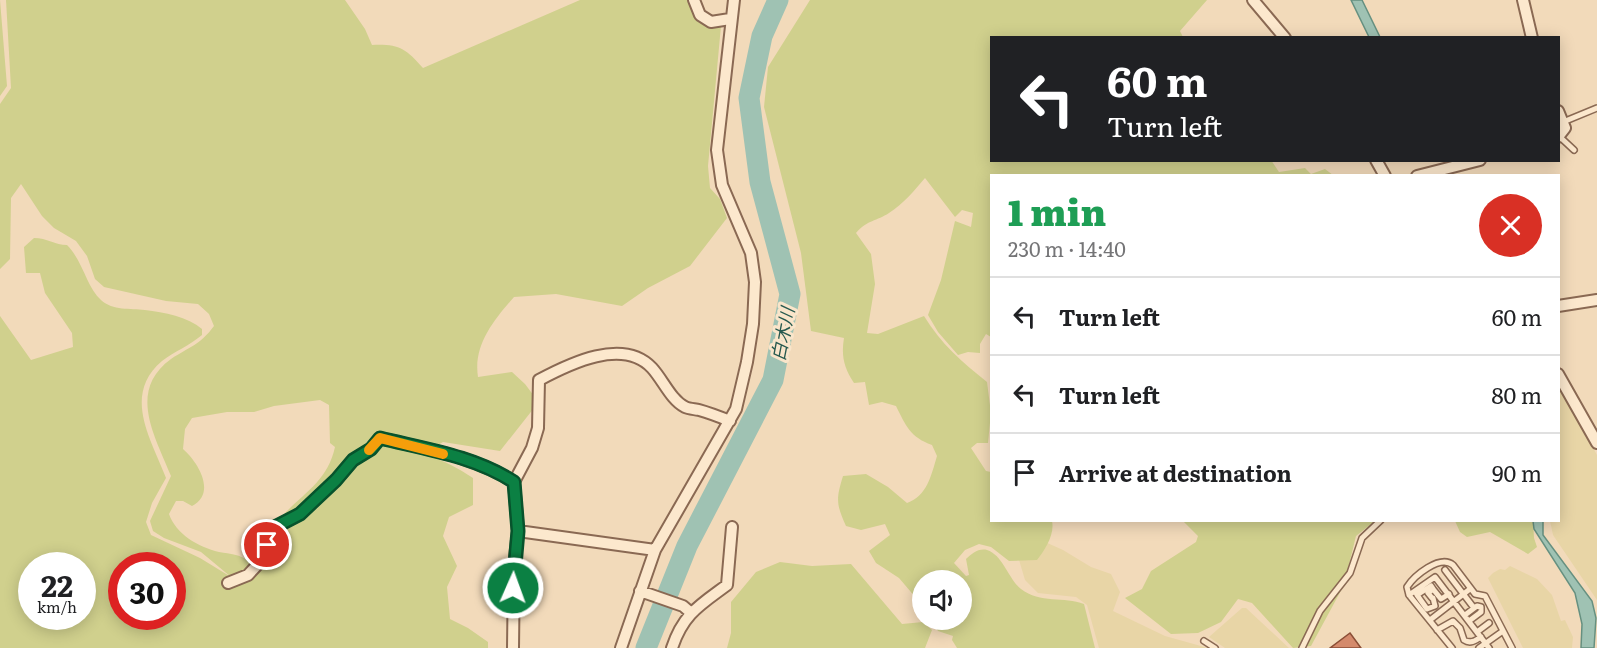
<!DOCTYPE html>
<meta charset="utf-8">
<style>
body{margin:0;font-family:Literata,"Noto Sans JP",serif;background:#f6f6f6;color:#202124;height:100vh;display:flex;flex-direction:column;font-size:22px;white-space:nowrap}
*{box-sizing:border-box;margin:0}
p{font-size:20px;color:#757577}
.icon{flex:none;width:33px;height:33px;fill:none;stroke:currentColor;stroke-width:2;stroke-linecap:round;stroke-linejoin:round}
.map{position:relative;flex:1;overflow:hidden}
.panel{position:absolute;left:990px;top:174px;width:570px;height:348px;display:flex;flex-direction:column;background:#fff;border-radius:0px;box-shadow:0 3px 15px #0003}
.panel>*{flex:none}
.hud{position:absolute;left:990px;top:36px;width:570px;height:126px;border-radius:0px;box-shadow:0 3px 15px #0003;background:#202124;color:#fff;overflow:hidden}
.tools{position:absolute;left:912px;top:570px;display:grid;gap:12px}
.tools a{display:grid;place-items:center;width:60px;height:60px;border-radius:50%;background:#fff;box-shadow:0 3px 15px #0003;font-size:30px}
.speed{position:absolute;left:18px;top:552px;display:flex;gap:12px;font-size:30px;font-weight:700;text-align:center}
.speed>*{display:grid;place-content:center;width:78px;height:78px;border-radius:50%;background:#fff;box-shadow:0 3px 15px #0003;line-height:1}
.speed small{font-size:15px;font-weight:400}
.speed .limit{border:9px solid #d22;background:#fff;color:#111}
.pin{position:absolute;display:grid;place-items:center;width:51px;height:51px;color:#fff;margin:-26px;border:3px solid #fff;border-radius:50%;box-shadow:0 2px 6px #0007}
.me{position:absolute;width:66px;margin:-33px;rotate:2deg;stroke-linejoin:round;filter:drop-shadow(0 0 4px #0008)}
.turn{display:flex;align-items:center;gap:21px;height:126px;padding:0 18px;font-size:27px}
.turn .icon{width:78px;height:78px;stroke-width:2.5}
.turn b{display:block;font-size:42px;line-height:51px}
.round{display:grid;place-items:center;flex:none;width:63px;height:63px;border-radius:32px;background:#f6f6f6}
.summary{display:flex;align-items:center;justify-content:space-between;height:102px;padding:0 18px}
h1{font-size:36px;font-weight:800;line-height:45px;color:#1e9e55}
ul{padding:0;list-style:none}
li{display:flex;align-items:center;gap:18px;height:78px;padding:0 18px;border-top:2px solid #e0e0e0}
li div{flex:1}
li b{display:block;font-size:22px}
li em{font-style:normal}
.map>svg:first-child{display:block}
.farmland{fill:#e8d5a6}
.green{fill:#d0d08d;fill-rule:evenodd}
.water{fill:#9fc2b3;stroke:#669080;stroke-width:1.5}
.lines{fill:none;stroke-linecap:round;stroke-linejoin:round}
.river{stroke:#9fc2b3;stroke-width:21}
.building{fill:#d48a6c;stroke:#8b4e36;stroke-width:1.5}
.lane-casing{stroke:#8a6953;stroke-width:8}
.street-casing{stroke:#8a6953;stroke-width:14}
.lane{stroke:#fce8cd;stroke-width:5}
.street{stroke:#fce8cd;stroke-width:10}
.route-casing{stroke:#07532c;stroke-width:15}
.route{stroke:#0b8043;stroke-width:10}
.slow{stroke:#f59e0b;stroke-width:10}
.labels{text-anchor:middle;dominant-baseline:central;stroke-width:6;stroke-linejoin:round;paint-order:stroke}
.water-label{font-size:18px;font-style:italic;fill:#27594f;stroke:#f9e5ca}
</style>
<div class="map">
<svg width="1597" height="648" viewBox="0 0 1597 648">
<rect width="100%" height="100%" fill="#f2daba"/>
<!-- farmland -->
<path class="farmland" d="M1559,386L1597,455V600L1553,535L1550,521L1558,520Z
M1009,526L1063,550L1091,567L1111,574L1120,592L1113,611L1165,636L1208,648H1099L1087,605L1076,597L1038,593L1025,580Z
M1510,566L1537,579L1552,595L1561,621L1565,620L1573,637L1572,648H1523L1488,578L1493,573L1500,569L1505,570Z
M1242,608H1246L1289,648H1225L1209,637Z"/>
<!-- green -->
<path class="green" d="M0,0L7,86L0,96Z
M6,0H345L365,29L372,45C399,44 405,48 423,68L580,0H692C693,16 706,25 721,26L708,166L710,188L720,199L727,218L690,266L648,288L622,306L556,294L514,297C494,320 473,345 478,377L512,372L525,384L537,400L534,408L500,451L443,442L433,448L378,436L367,449L351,458L334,479L298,513L277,522C299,495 327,484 335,447L330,443L329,405L320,400L274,406L254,412H227L192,418L185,429L183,449C198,462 217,493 192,506L183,501H176L169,514C176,534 198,547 219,552C231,554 239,554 250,562L246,571L256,572L267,563L271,544L278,528L301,516L335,484L353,462L371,451L380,441C414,450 444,458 473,478V505L449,517L443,536L457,566L447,587L450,619L468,628L488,642V648H0V316L31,360L73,347L72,333L45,293L40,273H26L24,247L34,238C47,238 55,245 67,245C83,261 87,288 101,300C113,311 130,308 145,310C164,312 188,317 202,329V335C189,346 175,351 162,361C122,395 151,439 166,478L152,503L146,522L151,535L200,558L231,577L201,552L164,538L153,531L150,521L171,476C155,436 127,391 171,359C189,347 200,345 214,326L209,314L198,304L166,301L104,287L95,279L87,256L76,241L54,228L42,216L21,184L11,198L10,259L0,269V104L11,88ZM32,566H82V616H32ZM122,566H172V616H122Z
M810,0H1207L1180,31L1183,37L992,38V160H1271L1279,172L1305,168L1311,174L1325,169L1333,175L992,176L991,337L986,334L980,344V353L968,352L958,355L938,332L928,315L941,280L955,221L971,227L973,213L962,210L955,217L925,178C914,191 904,203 889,213C877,221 867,220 856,233L871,254L875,284L867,333L878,334L924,316C941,344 962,362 987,382L991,413L988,443H977L971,448L986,471L991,472L992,520L1052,521C1055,534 1045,550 1037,560L1009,561L991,547L979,544L965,550L954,563L966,576L969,575L966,559C972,554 978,548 987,550C1003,555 1009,580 1021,589C1040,604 1064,596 1084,604L1095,648H957L952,640L953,636L938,631L931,620H962V580H922V605L899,578L876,563L869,551L890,535L885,524L861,530L846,526C836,504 836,499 843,476L866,474L888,487L907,503C927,496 931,476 937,456L932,445C910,437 906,426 896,406L882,402L869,405L865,382L854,383C844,368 841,356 844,338L811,331L801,253L764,107L768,67Z
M1183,521H1375L1356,536L1344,585L1311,646L1293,648L1252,603L1238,599L1221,622L1198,633L1171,634L1125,598L1142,589L1151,571L1196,542L1198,536Z
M1455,521H1533L1534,538L1537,547L1528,554L1490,532L1467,537L1460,532Z
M780,562L812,566L851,564L902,624L923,622L932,630L925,648H727L731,633V602L756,572Z"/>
<!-- water -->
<path class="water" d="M1351,0H1362L1380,37H1369Z
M1533,521H1543V535L1592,601L1596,618L1594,648H1581L1582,624L1575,593L1534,529Z"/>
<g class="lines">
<!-- river -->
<path class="river" d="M646,648L687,546L773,380L790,294L760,182L749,98L762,36L778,0"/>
</g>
<!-- building -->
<path class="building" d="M1350,633L1361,648H1330Z"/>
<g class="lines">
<defs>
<path id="lane" d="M1563,122L1597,108
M1560,137L1574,150
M1445,570L1474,608
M1433,589L1441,599L1449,594
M1415,591L1417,595L1431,586L1433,589L1428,593L1432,598
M1409,595L1435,577L1489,648
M1417,595L1427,609L1435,606L1433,598
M1465,615L1477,606L1481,607V612L1469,621
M1430,620L1470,589
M1437,630L1453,621L1460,628L1464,640C1470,644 1475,641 1481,637
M1477,632L1489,623
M1204,641L1215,648
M1302,648L1320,611L1350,573L1362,538L1381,520
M1452,648L1409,595L1407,587C1414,576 1440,554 1453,565L1475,594L1485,596L1512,648
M1479,648L1503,631"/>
<path id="street" d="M694,0L700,15L711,22L730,19
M1253,0L1285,38
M1523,0L1532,38
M1558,111L1565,128L1558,137
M1376,160L1385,176
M1417,176L1480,160
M1558,306L1597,300
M1558,374L1597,443
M518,531L655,550
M228,583L248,575L260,562L275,527L300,514L336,480L353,460L371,449L380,438C425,449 474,456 514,482
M640,591L683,606L690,612
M513,648L514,566L518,531L514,482L532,448L538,428L539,380C569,364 623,337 652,368C663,380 671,400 685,407C689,409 695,409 699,410C710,413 720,417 730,421
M621,648L655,550L736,409L747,362L753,324L755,282L751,253L722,185L717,150L734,0
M672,648C683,614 700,605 727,585L732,527"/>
</defs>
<!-- lane casing -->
<use href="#lane" class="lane-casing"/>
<!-- street casing -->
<use href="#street" class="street-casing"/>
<!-- lane -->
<use href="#lane" class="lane"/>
<!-- street -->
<use href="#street" class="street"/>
</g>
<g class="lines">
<defs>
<path id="route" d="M267,545L275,527L300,514L336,480L353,460L371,449L380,438C425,449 474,456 514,482L518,531L513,588"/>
</defs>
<!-- route casing -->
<use href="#route" class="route-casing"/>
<!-- route -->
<use href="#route" class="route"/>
<!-- slow -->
<path class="slow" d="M369,450L380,438L443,454"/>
</g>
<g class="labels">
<!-- water labels -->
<g class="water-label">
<text transform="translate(782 334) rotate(-79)">白木川</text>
</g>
</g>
</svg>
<div class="tools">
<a><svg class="icon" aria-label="sound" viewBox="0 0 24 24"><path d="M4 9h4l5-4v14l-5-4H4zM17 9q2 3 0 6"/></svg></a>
</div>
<div class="speed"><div>22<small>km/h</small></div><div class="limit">30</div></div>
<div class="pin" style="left:267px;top:545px;background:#d93025"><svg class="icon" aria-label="arrive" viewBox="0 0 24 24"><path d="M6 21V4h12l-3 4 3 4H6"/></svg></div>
<svg class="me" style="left:513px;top:588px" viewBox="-20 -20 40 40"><circle r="17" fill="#0b8043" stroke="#fff" stroke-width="3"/><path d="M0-11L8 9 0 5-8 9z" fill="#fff"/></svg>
<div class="hud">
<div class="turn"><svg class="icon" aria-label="left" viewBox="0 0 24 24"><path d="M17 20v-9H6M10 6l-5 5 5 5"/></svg><div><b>60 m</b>Turn left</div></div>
</div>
<section class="panel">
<div class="summary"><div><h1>1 min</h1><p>230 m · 14:40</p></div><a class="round" style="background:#d93025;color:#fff"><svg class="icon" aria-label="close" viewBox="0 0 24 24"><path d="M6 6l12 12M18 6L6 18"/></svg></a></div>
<ul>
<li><svg class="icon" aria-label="left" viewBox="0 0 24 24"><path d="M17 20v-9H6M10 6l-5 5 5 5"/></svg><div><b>Turn left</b></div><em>60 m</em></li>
<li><svg class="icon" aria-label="left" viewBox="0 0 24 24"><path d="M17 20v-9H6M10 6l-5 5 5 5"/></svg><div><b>Turn left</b></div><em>80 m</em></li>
<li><svg class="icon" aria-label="arrive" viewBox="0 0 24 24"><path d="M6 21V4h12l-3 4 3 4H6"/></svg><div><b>Arrive at destination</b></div><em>90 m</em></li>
</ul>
</section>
</div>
